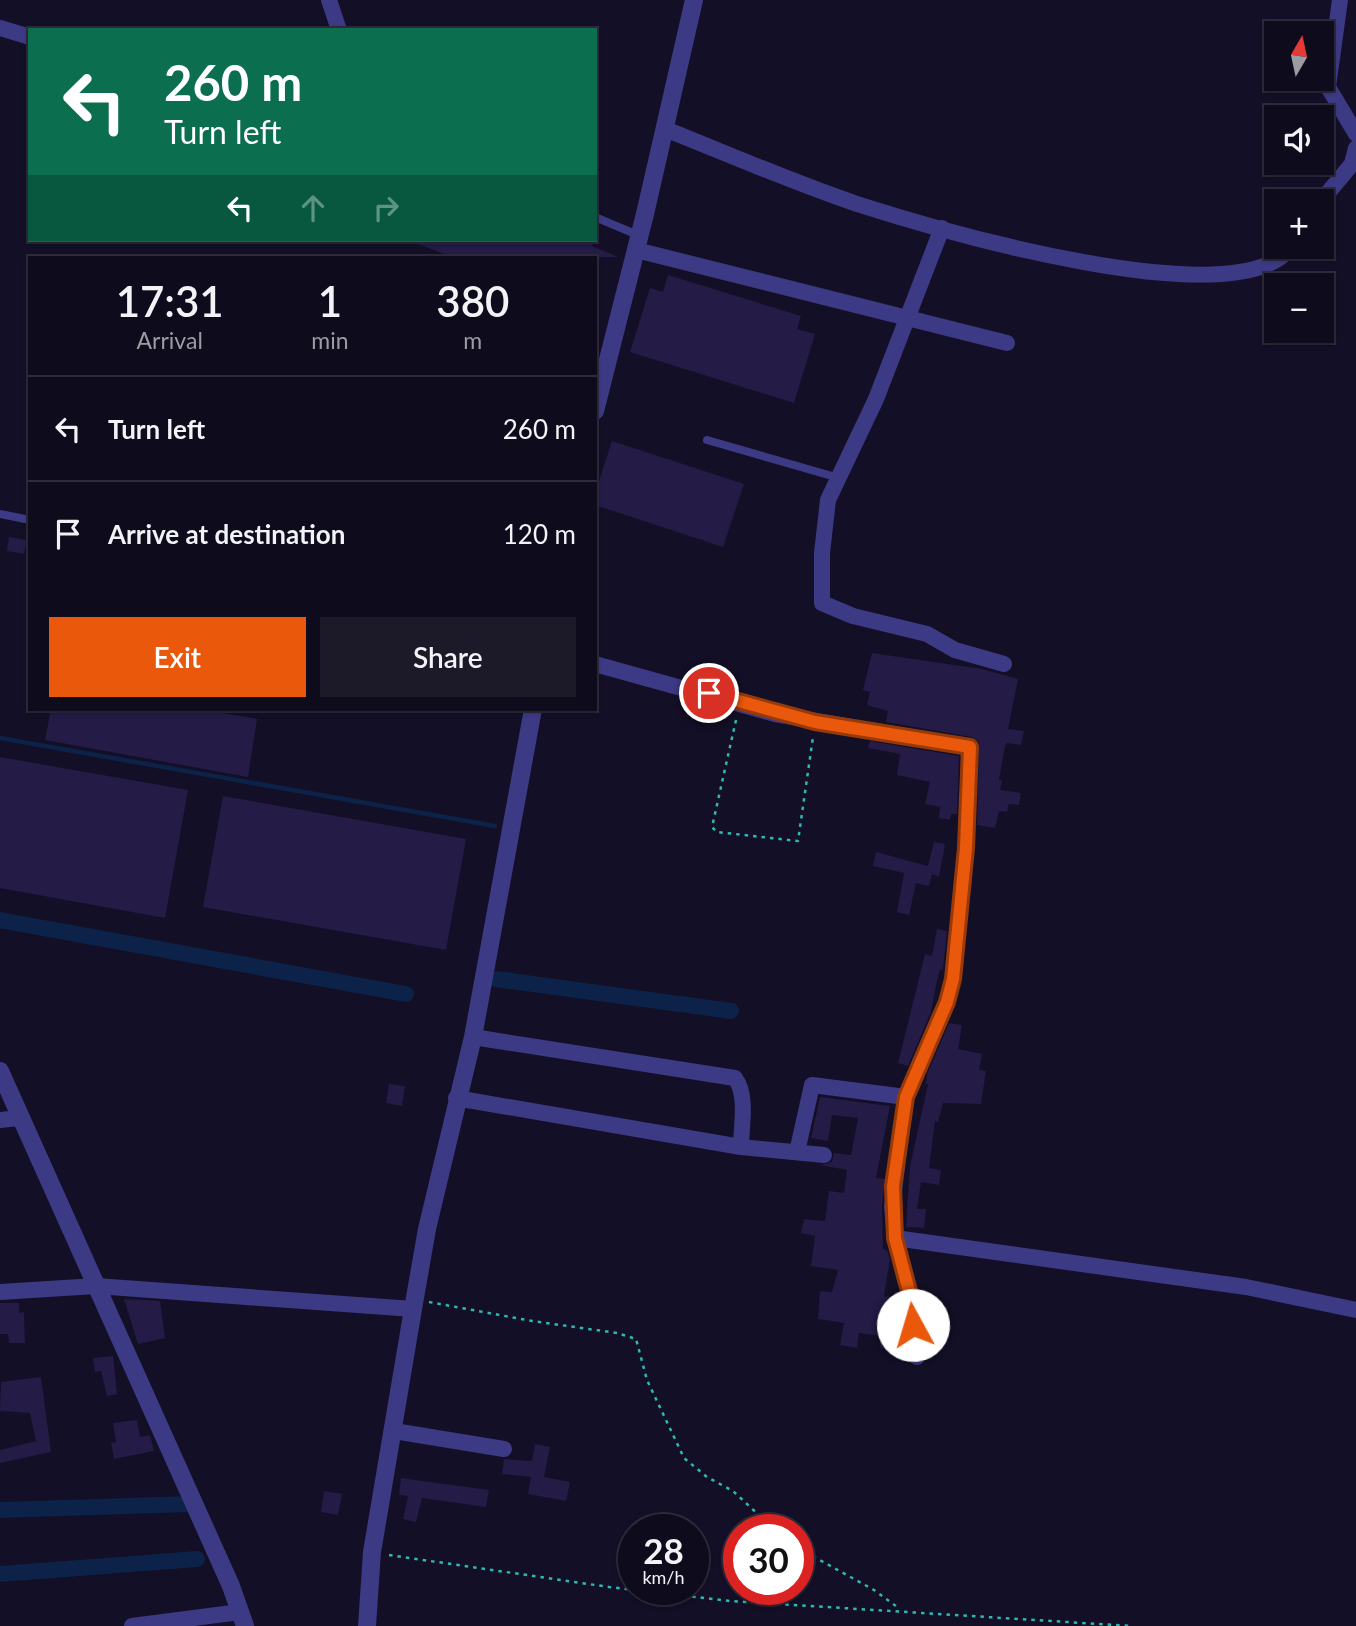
<!DOCTYPE html>
<meta charset="utf-8">
<style>
body{margin:0;font-family:Lato,sans-serif;background:#1c1929;color:#f1f3f6;height:100vh;display:flex;flex-direction:column;font-size:26px;white-space:nowrap}
*{box-sizing:border-box;margin:0}
p{font-size:23px;color:#9b9ba3}
.icon{flex:none;width:38px;height:38px;fill:none;stroke:currentColor;stroke-width:2;stroke-linecap:round;stroke-linejoin:round}
.map{position:relative;flex:1;overflow:hidden}
.side{position:absolute;left:28px;top:256px;width:569px;height:455px;display:flex;flex-direction:column;background:#0e0b1c;border-radius:0px;box-shadow:0 2px 5px #0004,0 0 0 2px #2e2b3b}
.side>*{flex:none}
.guide{position:absolute;left:28px;top:28px;width:569px;height:214px;border-radius:0px;box-shadow:0 2px 5px #0004,0 0 0 2px #2e2b3b;background:#0b6e4f;color:#fff;overflow:hidden}
.needle{width:46px;rotate:9deg}
.controls{position:absolute;left:1264px;top:21px;display:grid;gap:14px}
.controls a{display:grid;place-items:center;width:70px;height:70px;border-radius:0px;background:#0e0b1c;box-shadow:0 2px 5px #0004,0 0 0 2px #2e2b3b;font-size:35px}
.speed{position:absolute;left:618px;top:1514px;display:flex;gap:14px;font-size:35px;font-weight:700;text-align:center}
.speed>*{display:grid;place-content:center;width:91px;height:91px;border-radius:50%;background:#0e0b1c;box-shadow:0 2px 5px #0004,0 0 0 2px #2e2b3b;line-height:1}
.speed small{font-size:18px;font-weight:400}
.speed .limit{border:10px solid #d22;background:#fff;color:#111}
.pin{position:absolute;display:grid;place-items:center;width:60px;height:60px;color:#fff;margin:-30px;border:4px solid #fff;border-radius:50%;box-shadow:0 2px 7px #0007}
.me{position:absolute;width:77px;margin:-38px;rotate:354deg;stroke-linejoin:round;filter:drop-shadow(0 0 5px #0008)}
.turn{display:flex;align-items:center;gap:24px;height:147px;padding:0 21px;font-size:32px}
.turn .icon{width:91px;height:91px;stroke-width:2.5}
.turn b{display:block;font-size:49px;line-height:60px}
.lanes{display:flex;align-items:center;height:66px;padding:0 21px;background:#0003;justify-content:center;gap:35px;direction:ltr}
.lanes .off{opacity:.35}
.eta{display:flex;justify-content:space-evenly;align-items:center;height:119px;text-align:center}
.eta b{font-size:42px;font-weight:600;line-height:49px}
.cta{display:flex;gap:14px;margin-top:auto;padding:14px 21px}
.cta a{flex:1;height:80px;border-radius:0px;background:#ea580c;color:#fff;font-size:28px;font-weight:600;line-height:80px;text-align:center}
.cta a+a{background:#1c1929;color:#f1f3f6}
ul{padding:0;list-style:none}
li{display:flex;align-items:center;gap:21px;height:105px;padding:0 21px;border-top:2px solid #2e2b3b}
li div{flex:1}
li b{display:block;font-size:26px}
li em{font-style:normal}
.map>svg:first-child{display:block}
.lines{fill:none;stroke-linecap:round;stroke-linejoin:round}
.stream{stroke:#0c2248;stroke-width:4.5}
.canal{stroke:#0c2248;stroke-width:16}
.building{fill:#241b47}
.path{stroke:#2fb8b0;stroke-width:2.5;stroke-dasharray:3.5 5;stroke-linecap:butt}
.service{stroke:#3d3a85;stroke-width:8}
.minor{stroke:#3d3a85;stroke-width:16}
.tertiary{stroke:#3d3a85;stroke-width:18}
.route-casing{stroke:#983908;stroke-width:18}
.route{stroke:#ea580c;stroke-width:12}
</style>
<div class="map">
<svg width="1356" height="1626" viewBox="0 0 1356 1626">
<rect width="100%" height="100%" fill="#130f26"/>
<g class="lines">
<!-- stream -->
<path class="stream" d="M0,738L495,826"/>
<!-- canal -->
<path class="canal" d="M0,920L406,994
M496,979L731,1011
M0,1510L190,1504
M0,1574L197,1559"/>
</g>
<!-- building -->
<path class="building" d="M594,240L592,246L618,257H452L410,241Z
M668,275L801,316L797,329L815,334L794,403L630,352L650,288L663,292Z
M612,441L744,484L723,547L595,505V493Z
M9,537L27,540L24,554L7,551Z
M872,653L982,669L1018,679L1008,729L1024,731L1021,745L1007,743L1005,746L999,780H1002L1000,790L1021,793L1019,805L1009,804L1007,812L999,811L995,828L977,825L979,742L972,737L886,722L888,711L867,705L870,692L863,690Z
M51,709H200L257,719L248,777L45,740Z
M870,741L959,756L957,814H951L950,820L939,818L940,807L925,804L930,782L897,775L900,754L868,748Z
M0,757L188,790L165,918L0,888Z
M223,796L466,839L446,950L203,907Z
M934,842L945,844L939,877L932,874L929,886L916,883L909,915L897,912L904,873L873,866L876,852L928,866Z
M937,929L947,931L943,970H940L937,980L931,1012L908,1066L898,1063L925,954L932,956Z
M949,1023L962,1025L958,1049L982,1054L979,1070L986,1071L981,1104L943,1103L938,1122L935,1121L929,1168L941,1170L939,1185L921,1182L917,1209H926L924,1228L906,1227L910,1166L928,1084H926L927,1074Z
M389,1084L405,1086L402,1106L386,1103Z
M820,1097L890,1106L876,1178L885,1179L882,1206L883,1249L887,1250L890,1259L884,1296L899,1298L900,1305L894,1350L880,1348L882,1336L859,1333L857,1348L840,1345L844,1323L818,1319L820,1291L832,1292L838,1270L811,1266L815,1236L801,1233L804,1219L825,1221L829,1191L844,1193L847,1170L820,1165L832,1162L834,1153L851,1155L858,1118L832,1115L828,1141L811,1138Z
M124,1299L160,1301L165,1338L138,1344Z
M0,1303H19V1313L24,1312L25,1343H9L8,1334H0Z
M113,1356L117,1394L107,1396L101,1371L95,1372L93,1358Z
M41,1377L51,1452L0,1463V1450L36,1441L30,1413L0,1411L1,1382Z
M137,1420L140,1437L150,1435L154,1451L114,1459L111,1443L116,1442L113,1423Z
M535,1444L550,1447L544,1477L570,1482L566,1501L528,1494L531,1477L502,1474L504,1459L532,1461Z
M401,1478L489,1490L486,1507L422,1498L416,1522L403,1519L408,1496L399,1495Z
M324,1491L342,1494L338,1515L321,1512Z"/>
<g class="lines">
<!-- path -->
<path class="path" d="M736,720L712,827L717,832L798,841L813,737
M429,1302L532,1321L617,1333L636,1339L647,1380L684,1458L707,1477L733,1491L775,1530
M798,1548L874,1590L900,1609
M389,1555L609,1587L730,1601L1131,1626"/>
<!-- service -->
<path class="service" d="M595,217L640,236
M707,440L839,478
M0,514L30,520"/>
<!-- minor -->
<path class="minor" d="M329,0L339,30
M1340,0L1328,87L1356,134
M0,28L30,37
M665,129C728,154 792,182 857,204C932,228 1239,320 1291,247
M1321,201L1352,164L1356,148
M942,228L876,399L828,500L822,553V603L853,616L927,634L955,650L1004,664
M636,250L1007,343
M595,664L775,714L970,747L966,848L953,979L947,1002L906,1097L812,1085L797,1152
M473,1037L735,1078C748,1095 741,1127 741,1147L824,1155
M906,1097L892,1207L895,1238L909,1291L917,1357
M456,1098L741,1147
M0,1120L19,1118
M895,1238L1246,1287L1356,1310
M0,1292L96,1286L413,1309
M394,1431L504,1449
M132,1626L240,1612"/>
<!-- tertiary -->
<path class="tertiary" d="M595,411L645,214L694,0
M0,1071L231,1586L245,1626
M367,1626L372,1552L413,1309L427,1229L473,1037L533,709"/>
</g>
<g class="lines">
<defs>
<path id="route" d="M709,693L815,722L970,747L966,848L953,979L947,1002L906,1097L893,1186L895,1238L909,1291L913,1325"/>
</defs>
<!-- route casing -->
<use href="#route" class="route-casing"/>
<!-- route -->
<use href="#route" class="route"/>
</g>
</svg>
<div class="controls">
<a><svg class="needle" viewBox="-14 -14 28 28"><path d="M0-13l5 13h-10z" fill="#e53935"/><path d="M0 13l5-13h-10z" fill="#9b9ba3"/></svg></a>
<a><svg class="icon" aria-label="sound" viewBox="0 0 24 24"><path d="M4 9h4l5-4v14l-5-4H4zM17 9q2 3 0 6"/></svg></a>
<a>+</a>
<a>−</a>
</div>
<div class="speed"><div>28<small>km/h</small></div><div class="limit">30</div></div>
<div class="pin" style="left:709px;top:693px;background:#d93025"><svg class="icon" aria-label="arrive" viewBox="0 0 24 24"><path d="M6 21V4h12l-3 4 3 4H6"/></svg></div>
<svg class="me" style="left:913px;top:1325px" viewBox="-20 -20 40 40"><circle r="19" fill="#fff"/><path d="M0-13L10 11 0 6-10 11z" fill="#ea580c"/></svg>
<div class="guide">
<div class="turn"><svg class="icon" aria-label="left" viewBox="0 0 24 24"><path d="M17 20v-9H6M10 6l-5 5 5 5"/></svg><div><b>260 m</b>Turn left</div></div>
<div class="lanes"><svg class="icon" aria-label="left" viewBox="0 0 24 24"><path d="M17 20v-9H6M10 6l-5 5 5 5"/></svg><svg class="icon off" aria-label="ahead" viewBox="0 0 24 24"><path d="M12 20V5M6 11l6-6 6 6"/></svg><svg class="icon off" aria-label="right" viewBox="0 0 24 24"><path d="M7 20v-9h11M14 6l5 5-5 5"/></svg></div>
</div>
<section class="side">
<div class="eta">
<div><b>17:31</b><p>Arrival</p></div>
<div><b>1</b><p>min</p></div>
<div><b>380</b><p>m</p></div>
</div>
<ul>
<li><svg class="icon" aria-label="left" viewBox="0 0 24 24"><path d="M17 20v-9H6M10 6l-5 5 5 5"/></svg><div><b>Turn left</b></div><em>260 m</em></li>
<li><svg class="icon" aria-label="arrive" viewBox="0 0 24 24"><path d="M6 21V4h12l-3 4 3 4H6"/></svg><div><b>Arrive at destination</b></div><em>120 m</em></li>
</ul>
<div class="cta"><a>Exit</a><a>Share</a></div>
</section>
</div>
